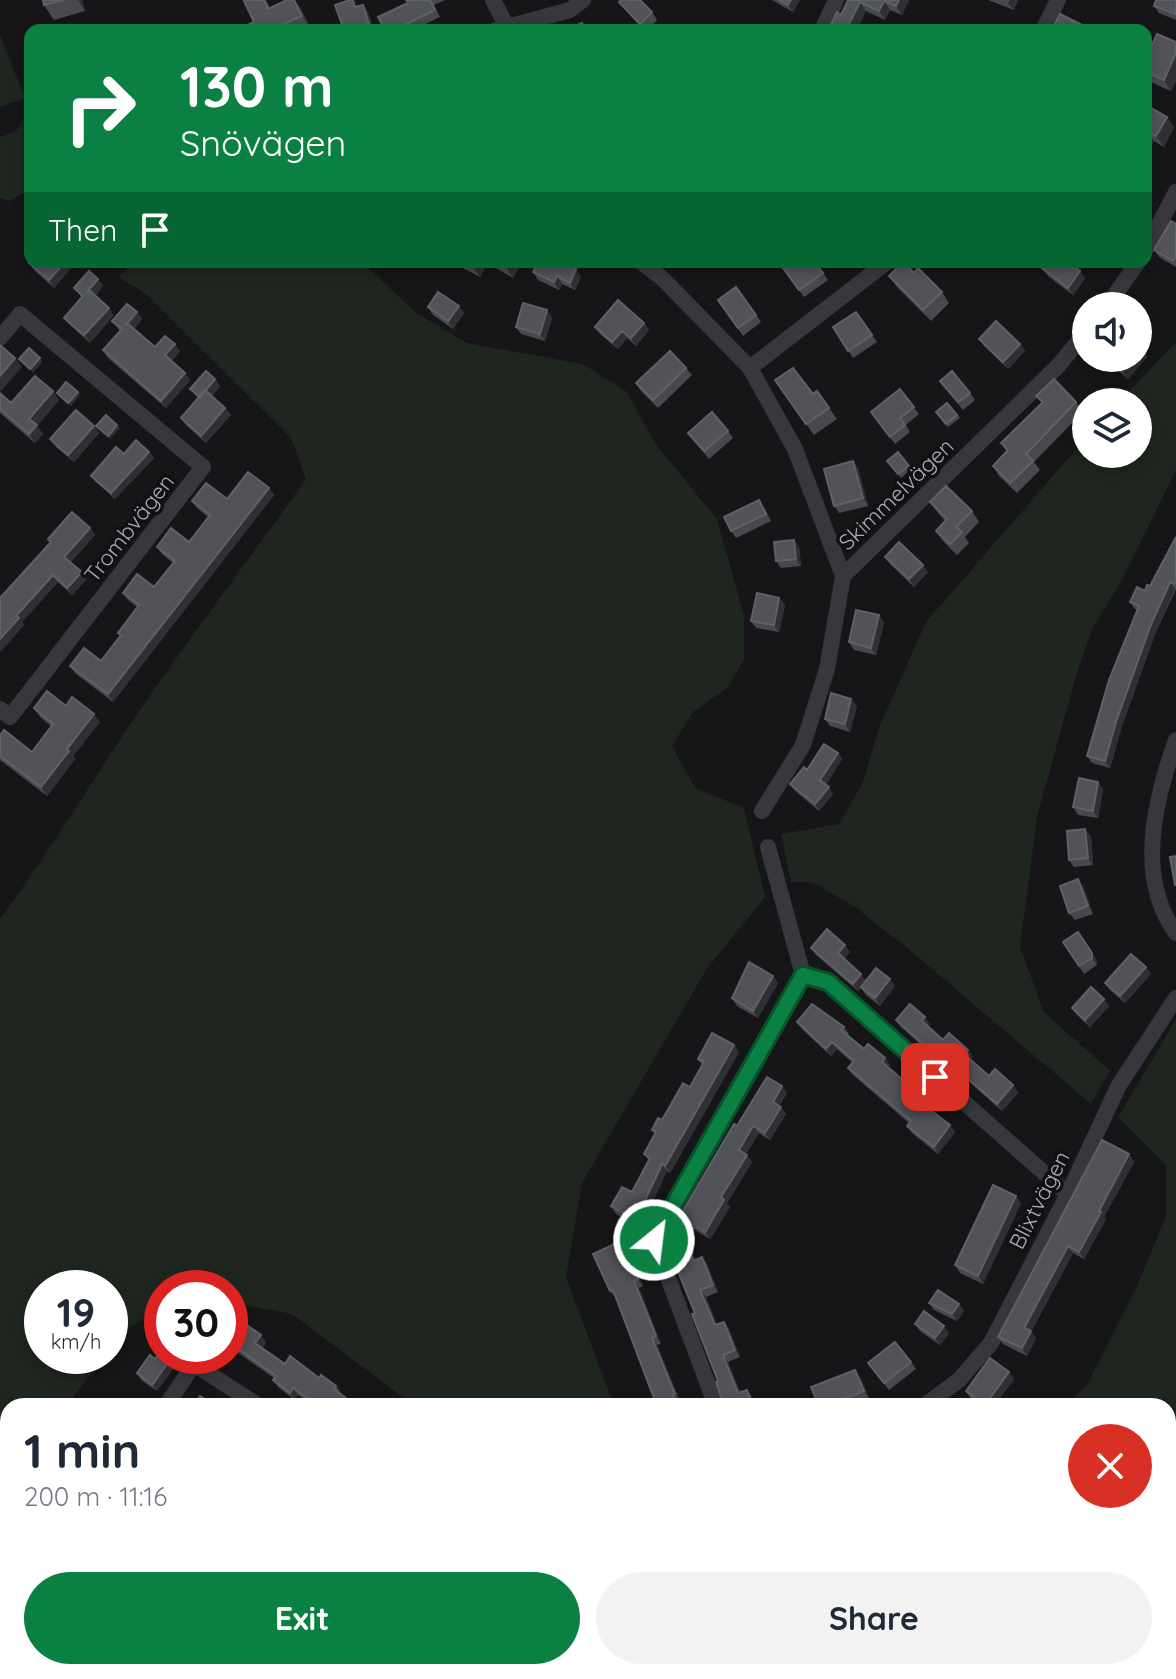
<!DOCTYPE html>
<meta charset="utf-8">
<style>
body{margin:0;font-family:Quicksand,sans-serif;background:#f2f2f3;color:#1f2937;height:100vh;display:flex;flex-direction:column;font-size:30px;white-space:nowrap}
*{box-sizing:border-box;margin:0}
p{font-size:26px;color:#747a83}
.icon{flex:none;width:44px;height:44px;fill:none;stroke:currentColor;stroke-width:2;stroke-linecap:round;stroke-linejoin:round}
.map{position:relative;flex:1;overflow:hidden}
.sheet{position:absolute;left:0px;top:1398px;width:1176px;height:282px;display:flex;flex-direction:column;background:#fff;border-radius:24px 24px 0 0;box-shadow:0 4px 12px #0003}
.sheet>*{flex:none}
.hud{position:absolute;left:24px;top:24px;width:1128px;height:244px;border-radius:16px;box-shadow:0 4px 12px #0003;background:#0b8043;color:#fff;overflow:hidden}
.tools{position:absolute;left:1072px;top:292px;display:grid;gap:16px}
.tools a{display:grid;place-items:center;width:80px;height:80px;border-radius:50%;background:#fff;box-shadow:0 4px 12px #0003;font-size:40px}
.speed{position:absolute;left:24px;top:1270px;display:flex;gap:16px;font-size:40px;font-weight:700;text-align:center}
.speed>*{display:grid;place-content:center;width:104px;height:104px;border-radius:50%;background:#fff;box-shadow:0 4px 12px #0003;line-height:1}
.speed small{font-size:20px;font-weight:400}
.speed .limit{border:12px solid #d22;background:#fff;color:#111}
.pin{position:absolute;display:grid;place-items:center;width:68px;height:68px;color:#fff;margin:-34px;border-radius:16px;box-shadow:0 4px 12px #0006}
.me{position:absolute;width:88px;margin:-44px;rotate:29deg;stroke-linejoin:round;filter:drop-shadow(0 0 6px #0008)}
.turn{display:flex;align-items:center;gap:28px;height:168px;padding:0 24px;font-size:36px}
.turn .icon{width:104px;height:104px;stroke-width:2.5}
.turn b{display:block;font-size:56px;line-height:68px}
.then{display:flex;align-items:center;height:76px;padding:0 24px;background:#0003;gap:16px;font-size:30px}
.round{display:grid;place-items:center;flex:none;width:84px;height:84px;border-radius:42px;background:#f2f2f3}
.head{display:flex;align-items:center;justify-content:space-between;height:136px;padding:0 24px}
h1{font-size:48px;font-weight:800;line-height:60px}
.action{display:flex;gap:16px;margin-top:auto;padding:16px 24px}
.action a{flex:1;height:92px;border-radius:48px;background:#0b8043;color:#fff;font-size:32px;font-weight:800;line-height:92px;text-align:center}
.action a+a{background:#f2f2f3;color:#1f2937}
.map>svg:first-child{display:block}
.green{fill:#1e261f}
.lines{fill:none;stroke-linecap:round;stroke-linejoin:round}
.street{stroke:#37383d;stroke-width:16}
.secondary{stroke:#45474d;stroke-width:22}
.wall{fill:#47494d}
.shaded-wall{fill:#2f3033}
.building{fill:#525359;stroke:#5f6168;stroke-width:2}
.route-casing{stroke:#07532c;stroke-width:20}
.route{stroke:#0b8043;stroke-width:14}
.labels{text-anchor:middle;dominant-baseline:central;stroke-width:7;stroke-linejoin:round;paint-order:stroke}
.street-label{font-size:22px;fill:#a8adb8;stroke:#111113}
</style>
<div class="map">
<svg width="1176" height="1679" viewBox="0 0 1176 1679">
<rect width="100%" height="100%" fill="#161618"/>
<!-- green -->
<path class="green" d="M0,35L25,98L0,107Z
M30,110V189L9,201L0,198V137L15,132Z
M135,262H362L415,312L467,343L583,364L627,392L655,443L717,519L744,616V659L728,687L693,712L672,746L695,788L744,808L765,897L706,970L582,1183L566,1277L614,1406H415L292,1314L230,1302V1288H162V1306L127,1330L110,1351V1288H42V1356H106L66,1406H8V1479L0,1489V919C45,858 84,794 125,732C183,646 246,564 306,479L291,438L146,294L118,277Z
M1176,342V470L1121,582L1092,629L1076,676L1037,817L1020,947L1044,1012L1110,1071L1091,1104L912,952L855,907L812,882H791L781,834L839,824L863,782L879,728L926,622L1086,438V454H1138V402H1119Z
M1176,1019V1637L1168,1650V1406H1065L1087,1385L1137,1286L1166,1216V1165L1118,1117Z
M477,1672H626L629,1679H467Z
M674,1672H1155L1151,1679H677Z"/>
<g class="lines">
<!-- street -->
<path class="street" d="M493,0L506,25
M496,30L570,10L583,0
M822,30L836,0
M1043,30L1058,0
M1146,249L1176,192
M641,262L663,279L750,368L795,449L843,576
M1107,306L1138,262
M0,338L20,314L203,467L10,717L0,709
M750,368L887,262
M1176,740C1155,800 1135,877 1176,933
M762,811L803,745L827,669L843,576L1058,366L1086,332
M768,847L803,975
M166,1406L194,1364L259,1406
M716,1406L654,1240L803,975L828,982L1068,1194
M924,1406L959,1380L991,1343L1068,1194L1119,1085L1176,998
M0,1651L8,1639
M21,1672L30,1679
M333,1679L339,1672"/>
<!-- secondary -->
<path class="secondary" d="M647,1672L649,1679"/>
</g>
<!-- wall -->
<path class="wall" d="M43,0H84L82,1L85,11L54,20L44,5Z
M246,0H266L270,8L300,7L309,25L299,30H237L254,22Z
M406,0H445L434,5L440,17L413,30H385L408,3Z
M772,0H800L793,12Z
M848,0H909L902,15L890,10L885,20L866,11L834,30L831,25L841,15Z
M988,0H1018L1014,10Z
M1176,0V20L1159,13L1154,6Z
M619,2L652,12L657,20L647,30H643Z
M363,5L368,12L374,30H344L358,7Z
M1176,42V81L1171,91L1148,81L1146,78V58Z
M1146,105L1167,117L1174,127L1164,147L1154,141L1146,156Z
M1176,224V267L1159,257L1154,250Z
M76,262L54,288L35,271L29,263Z
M459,262H522L513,278L487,263L480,277L463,268Z
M815,262L828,280L804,297L781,265Z
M1042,268L1080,271L1085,278L1073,295L1048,276Z
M533,272L581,277L575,290L562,284L559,290L538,280Z
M889,276L942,292L949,303L931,321L897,287Z
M98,279L103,286L95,296L114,315L90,343L70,325L64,318L82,298L74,288Z
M736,287L761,322L743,336L718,300Z
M428,307L464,313L453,329L433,315Z
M547,310L552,318L545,341L521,334L516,327Z
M137,312L142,319L134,329L155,347L180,351L172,361L185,373L190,380L166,408L108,358L103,350L120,331L112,321Z
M856,312L877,342L853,358L833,327Z
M644,323L649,330L636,346L627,338L618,349L600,334L595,327Z
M979,339L1020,344L1025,351L1008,369L984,346Z
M1147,357L1128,379L1104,358H1138Z
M686,368L692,375L658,408L641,391L636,383Z
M215,379L220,387L212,396L225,408L231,415L206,443L186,425L181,418L198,398L190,389Z
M775,380L813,394L817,391L837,419L814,435Z
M945,388L970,393L975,400L963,410Z
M900,389L919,414L906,425L910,432L895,444L876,419Z
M53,391L59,400L37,426L43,434L35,443L0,413V393L11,403Z
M1036,396L1076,402L1083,412L1034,462L1040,470L1017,493L999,476L993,466L1007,452L1001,443L1042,403Z
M947,403L960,418L948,427L936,412Z
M94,426L99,433L74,462L56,447L50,439Z
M728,431L733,438L709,459L688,433Z
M149,452L154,458L115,499L96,482L91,476L124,454Z
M898,452L911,469L901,478L887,461Z
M853,461L858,468L868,506L839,513L834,506Z
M269,488L274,495L113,702L75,673L70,666L101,661L120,636L118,633L137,607L128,600L123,593L154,587L173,563L162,554L157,547L189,542L208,517L197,508L192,501L227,499Z
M930,502L972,511L979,522L965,537L969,543L957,555L943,541L936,531L945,521L938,513Z
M764,507L771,521L736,538L731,531Z
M90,528L95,535L71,562L82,572L87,579L72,595L58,582L22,622L24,625L0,652L50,543L48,539Z
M1176,537V589L1155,634L1121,729L1110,768L1092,763L1087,756L1138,611L1135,609L1130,602L1150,586Z
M794,540L799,547L801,566L781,568L776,561Z
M885,557L928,572L914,587L890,564Z
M779,598L785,605L779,632L756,628L751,621Z
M879,615L884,623L876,655L854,650L849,642Z
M851,699L857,706L850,732L830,726L825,719Z
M66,706L100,722L73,756L75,759L47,796L0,760V735L32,752L52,727L40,717L34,708Z
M838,753L842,759L826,785L833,794L819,811L794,790L790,784L807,770Z
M1103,789L1098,818L1078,815L1073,807Z
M1085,829L1091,837L1093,865L1074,867L1069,860Z
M1083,886L1093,914L1075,920L1069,913Z
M1063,942L1097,960V965L1084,974Z
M845,945L850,952L844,959L866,981L890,979L895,986L880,1006L866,995L861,988L858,991L816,955L811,948Z
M1151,974L1125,1003L1110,990L1105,983Z
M778,983L758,1018L737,1006L732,998Z
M1104,999L1109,1006L1090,1027L1077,1015L1072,1008Z
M896,1020L930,1024L928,1026L943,1040L968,1050L973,1057L970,1060L989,1076L1013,1085L1018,1093L1002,1111L959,1073L956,1076L901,1027Z
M797,1022L844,1027L849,1034L848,1035L864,1049L885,1058L890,1065L888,1067L919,1094L924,1101L922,1104L955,1132L938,1154L912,1133L907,1126L909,1123L853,1075L848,1068L852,1062L837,1049L831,1056L802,1029Z
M739,1052L670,1173L667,1171L641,1227L616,1214L611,1206L632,1192L649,1161L644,1154L655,1134L652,1130L662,1120L690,1087L702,1065L698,1059Z
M782,1086L787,1093L779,1106L786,1114L770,1140L759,1133L746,1154L752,1162L727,1203L730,1207L710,1239L685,1224L680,1216L737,1126Z
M1129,1154L1134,1162L1104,1217L1106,1219L1084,1259L1073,1253L1031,1332L1036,1338L1027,1356L1003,1344L998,1337Z
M1021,1203L983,1284L960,1273L955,1265Z
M686,1243L691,1250L695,1260L702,1257L707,1264L718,1292L706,1297L717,1325L729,1329L740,1357L728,1362L740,1392L747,1390L752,1397L722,1400L718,1381L695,1313Z
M626,1249L643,1286L639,1288L661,1344L657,1345L680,1401L678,1402L679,1406H657L616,1298L610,1291Z
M929,1303L959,1304L964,1311L957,1321L934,1310Z
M915,1324L949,1333L940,1345L920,1331Z
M266,1342L262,1348L285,1364L319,1378L336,1386L341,1393L340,1394L355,1406H314L298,1395L295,1400L278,1387L273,1380L274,1378L234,1350L230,1344Z
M155,1359L157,1391L141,1380L137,1373Z
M911,1362L916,1369L889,1390L868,1363Z
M1009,1372L1014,1379L994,1406H981L971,1399L966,1391Z
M860,1377L869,1398L849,1406H819Z"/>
<!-- shaded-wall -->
<path class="shaded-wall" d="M78,0H82L85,11Z
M295,0L300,7L309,25L302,16Z
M791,0H800L793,12L788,5Z
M899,0H909L902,15L896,6Z
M1010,0H1018L1014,10L1008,3Z
M884,1L890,10L885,20L879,11Z
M860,2L866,11L857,30H846Z
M363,5L368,12L374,30L369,24Z
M1176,53V81L1171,91L1164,80Z
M1167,117L1174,127L1164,147L1156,136Z
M1146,130L1154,141L1146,156Z
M65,262H76L54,288L49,280Z
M474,262L487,263L480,277L472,266Z
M508,262H522L513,278L506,267Z
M576,269L581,277L575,290L570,283Z
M1080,271L1085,278L1073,295L1068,288Z
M557,276L562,284L559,290L554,282Z
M98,279L103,286L91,300L86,293Z
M459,306L464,313L453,329L448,321Z
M109,308L114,315L90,343L84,335Z
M547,310L552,318L545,341L540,334Z
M137,312L142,319L130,333L125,326Z
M644,323L649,330L636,346L631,338Z
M622,331L627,338L618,349L612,342Z
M175,344L180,351L170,363L165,355Z
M1020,344L1025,351L1008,369L1003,362Z
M1142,349L1147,357L1128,379L1122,371L1134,358H1138V354Z
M15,358L22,367L0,392V376Z
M40,358L42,362L33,373L30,369Z
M185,373L190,380L166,408L161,401Z
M215,379L220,387L205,404L200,397Z
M53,391L59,400L37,426L43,434L35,443L29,434V419Z
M78,392L80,395L71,406L68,403Z
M225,408L231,415L206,443L201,436Z
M117,425L120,428L110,439L108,436Z
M94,426L99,433L74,462L68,455Z
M149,452L154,458L115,499L111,493Z
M853,461L858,468L868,506L863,498Z
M269,488L274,495L113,702L108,694Z
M90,528L95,535L69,564L64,557Z
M794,540L799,547L801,566L796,559Z
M923,565L928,572L914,587L909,579Z
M82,572L87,579L72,595L67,588Z
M53,575L58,582L22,622L24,625L0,652V639L16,616Z
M1170,582L1175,589L1155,634L1121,729L1110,768L1105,761L1116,722L1150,627Z
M779,598L785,605L779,632L774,625Z
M879,615L884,623L876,655L871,648Z
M851,699L857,706L850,732L845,724Z
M94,714L100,722L73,756L75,759L47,796L41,787L67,749Z
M838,753L842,759L825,787L820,780Z
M1098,782L1103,789L1098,818L1093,811Z
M829,787L833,794L819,811L815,804Z
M1085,829L1091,837L1093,865L1088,858Z
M1078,879L1083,886L1093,914L1088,906Z
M1078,932L1097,960V965L1092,958Z
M845,945L850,952L843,960L838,953Z
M1146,967L1151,974L1125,1003L1120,996Z
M861,974L866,981L858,991L853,984Z
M773,976L778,983L758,1018L753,1011Z
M890,979L895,986L880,1006L875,998Z
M1104,999L1109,1006L1090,1027L1085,1020Z
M925,1017L930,1024L927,1028L922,1021Z
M832,1042L837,1049L831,1056L826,1049Z
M734,1045L739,1052L670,1173L665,1166Z
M968,1050L973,1057L969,1061L964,1054Z
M885,1058L890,1065L887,1069L882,1062Z
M954,1066L959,1073L956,1076L951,1069Z
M1013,1085L1018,1093L1002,1111L997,1104Z
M782,1086L787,1093L778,1109L773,1102Z
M919,1094L924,1101L921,1106L916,1099Z
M781,1107L786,1114L770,1140L765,1133Z
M950,1125L955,1132L938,1154L934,1147Z
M753,1126L759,1133L744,1157L739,1150Z
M1129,1154L1134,1162L1104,1217L1106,1219L1084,1259L1079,1252L1099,1211Z
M747,1155L752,1162L727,1203L730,1207L710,1239L705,1232L721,1197Z
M662,1164L667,1171L641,1227L636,1220Z
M1016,1196L1021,1203L983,1284L978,1276Z
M621,1241L626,1249L643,1286L638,1279Z
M1068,1246L1073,1253L1031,1332L1036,1338L1027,1356L1022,1348L1024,1328Z
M702,1257L707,1264L718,1292L713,1285Z
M634,1281L639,1288L661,1344L656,1336Z
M700,1290L706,1297L720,1333L715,1325Z
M959,1304L964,1311L957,1321L952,1314Z
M724,1322L729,1329L740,1357L735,1350Z
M944,1326L949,1333L940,1345L935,1338Z
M261,1335L266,1342L260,1350L255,1343Z
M652,1338L657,1345L680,1401L675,1394Z
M723,1355L728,1362L743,1401L738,1393Z
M173,1356H183L157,1391L152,1385Z
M855,1370L860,1377L869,1398L864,1391Z
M1009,1372L1014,1379L994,1406H985Z
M293,1388L298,1395L295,1400L290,1393Z
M8,1574V1588L0,1598V1584Z
M392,1672H404L397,1679H386Z"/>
<!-- building -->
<path class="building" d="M43,0H63L44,5Z
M246,0H264L268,9L287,0H294L302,16L270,30H237L254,22L244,1Z
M350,0H353L355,7L363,5L369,24L352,30H344L335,5Z
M406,0H430L435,10L402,26L403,29L401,30H385L378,17L408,3Z
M621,0H640L652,12L640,24L619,2Z
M779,0H791L788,5Z
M848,0H899L896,6L884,1L879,11L860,2L846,30H834L836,27L831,25L837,12L841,15Z
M1156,0H1176V14L1154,6Z
M1060,14L1092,30H1052Z
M582,23L585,30H565Z
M1157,34L1176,42V53L1164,80L1146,72V58Z
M1146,105L1167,117L1156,136L1146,131Z
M1171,221L1176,224V257L1173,261L1154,250Z
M31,262H65L49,280L29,263Z
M497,262H508L506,267Z
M538,262H561L576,269L570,283L557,276L554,282L533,272Z
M784,262H815L823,273L799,290L781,265Z
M903,262L914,273L918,268L942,292L923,310L889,276Z
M1047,262H1068L1080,271L1068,288L1042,268Z
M89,271L98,279L86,293L89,290L109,308L84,335L64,318L83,296L74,288Z
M736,287L756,315L738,328L718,300Z
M438,292L459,306L448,321L428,307Z
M618,300L644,323L631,338L622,331L612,342L595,327Z
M523,303L547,310L540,334L516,327Z
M127,304L137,312L125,326L127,323L155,347L165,336L175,344L165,355L185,373L161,401L103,350L122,329L112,321Z
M856,312L872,335L848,351L833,327Z
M996,321L1020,344L1003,362L979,339Z
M0,345L15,358L0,376Z
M29,348L40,358L30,369L19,359Z
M670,351L686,368L653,400L636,383Z
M1107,358H1134L1122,371Z
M793,368L813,394L817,391L829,408L806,424L775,380Z
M206,371L215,379L200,397L190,389Z
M952,371L970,393L958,402L940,381Z
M35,376L53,391L29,419L37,425L29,434L0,409V393L11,403Z
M1054,379L1076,402L1026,454L1033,461L1010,483L993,466L1008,450L1001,443L1043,402L1036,396Z
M66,382L78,392L68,403L57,393Z
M900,389L914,407L900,418L905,425L890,437L871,412Z
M205,390L225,408L201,436L181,418Z
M947,403L957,415L946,424L936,412Z
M76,410L94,426L68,455L50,439Z
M712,412L728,431L704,451L688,433Z
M106,415L117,425L108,436L96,426Z
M136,440L149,452L111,493L91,476L116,447L124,454Z
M898,452L909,466L898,474L887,461Z
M853,461L863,498L834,506L824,469Z
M248,472L269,488L108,694L70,666L84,648L101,661L121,635L118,633L139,605L123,593L137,574L154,587L175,561L157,547L171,528L189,542L210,515L192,501L206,483L227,499Z
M946,486L972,511L956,527L962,532L950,544L936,531L947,519L930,502Z
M759,500L766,514L731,531L724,517Z
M72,512L90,528L64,557L82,572L67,588L53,575L16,616L19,618L0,639V598L51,542L48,539Z
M1176,537V580L1174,584L1170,582L1150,627L1116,722L1105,761L1087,756L1109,680L1139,606L1130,602L1137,587L1145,591L1147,585L1150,586Z
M794,540L796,559L776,561L774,542Z
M899,542L923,565L909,579L885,557Z
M757,593L779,598L774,625L751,621Z
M856,610L879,615L871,648L849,642Z
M47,691L66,706L72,697L94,714L67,749L69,751L41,787L0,756V735L4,730L32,752L53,724L34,708Z
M831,693L851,699L845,724L825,719Z
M824,744L838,753L820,780L829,787L815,804L790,784L804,767L807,770Z
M1079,778L1098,782L1093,811L1073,807Z
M1085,829L1088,858L1069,860L1067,831Z
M1176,856V885H1175L1170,857Z
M1078,879L1088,906L1069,913L1060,886Z
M827,929L845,945L838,953L861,974L853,984L811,948Z
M1078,932L1092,953V958L1079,966L1063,942Z
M1131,954L1146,967L1120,996L1105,983Z
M749,962L773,976L753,1011L732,998Z
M876,968L890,979L875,998L861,987Z
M1091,987L1104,999L1085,1020L1072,1008Z
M812,1004L844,1027L841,1030L864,1049L868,1044L885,1058L882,1062L919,1094L916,1099L950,1125L934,1147L907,1126L911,1121L848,1068L854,1061L832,1042L826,1049L797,1022Z
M910,1004L925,1017L922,1021L943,1040L949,1033L968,1050L964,1054L989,1076L995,1069L1013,1085L997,1104L954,1066L951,1069L896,1020Z
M712,1033L734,1045L665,1166L662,1164L636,1220L611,1206L622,1187L632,1192L650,1158L644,1154L656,1132L652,1130L658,1118L662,1120L683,1083L690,1087L704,1062L698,1059Z
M767,1077L782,1086L773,1102L781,1107L765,1133L753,1126L739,1150L747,1155L721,1197L724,1200L705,1232L680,1216L734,1124L737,1126Z
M1102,1140L1129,1154L1099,1211L1101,1212L1079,1252L1068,1246L1024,1328L1031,1331L1022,1348L998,1337Z
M993,1185L1016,1196L978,1276L955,1265Z
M621,1241L638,1279L634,1281L656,1336L652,1338L675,1394L673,1395L676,1406H657L613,1290L610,1291L593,1254Z
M686,1243L693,1261L702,1257L713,1285L700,1290L715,1325L724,1322L735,1350L723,1355L738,1393L747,1390L753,1406H724L716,1382L718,1381L692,1314L695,1313L669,1250Z
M938,1290L959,1304L952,1314L929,1303Z
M924,1311L944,1326L935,1338L915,1324Z
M244,1323L261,1335L255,1343L285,1364L290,1356L319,1378L321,1375L336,1386L334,1389L355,1405L318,1406L293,1388L290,1393L273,1380L276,1376L230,1343Z
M895,1342L911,1362L884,1383L868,1363Z
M162,1350V1356H173L152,1385L137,1373L150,1355L155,1359Z
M990,1358L1009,1372L985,1405L966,1391Z
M855,1370L864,1391L826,1406H819L811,1387Z
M200,1396L212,1404L211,1406H193Z
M944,1401L948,1406H939Z
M97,1402L104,1406H94Z
M0,1534L8,1539V1574L0,1584Z
M260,1672L270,1679H254Z
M363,1672H392L386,1679H356Z"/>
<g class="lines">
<defs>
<path id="route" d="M654,1240L803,975L828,982L935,1077"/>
</defs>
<!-- route casing -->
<use href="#route" class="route-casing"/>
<!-- route -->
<use href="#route" class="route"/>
</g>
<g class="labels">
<!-- street labels -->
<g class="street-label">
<text transform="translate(896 494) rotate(-44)">Skimmelvägen</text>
<text transform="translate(129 528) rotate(-52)">Trombvägen</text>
<text transform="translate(1039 1200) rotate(-63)">Blixtvägen</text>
</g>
</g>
</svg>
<div class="tools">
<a><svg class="icon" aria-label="sound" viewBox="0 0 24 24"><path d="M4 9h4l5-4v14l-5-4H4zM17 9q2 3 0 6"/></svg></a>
<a><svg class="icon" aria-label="layers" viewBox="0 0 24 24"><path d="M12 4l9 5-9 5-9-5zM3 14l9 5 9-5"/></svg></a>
</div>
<div class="speed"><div>19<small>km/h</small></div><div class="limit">30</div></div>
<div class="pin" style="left:935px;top:1077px;background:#d93025"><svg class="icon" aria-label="arrive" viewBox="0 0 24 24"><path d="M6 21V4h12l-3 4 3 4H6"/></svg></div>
<svg class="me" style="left:654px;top:1240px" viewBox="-20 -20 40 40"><circle r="17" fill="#0b8043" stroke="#fff" stroke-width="3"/><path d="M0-11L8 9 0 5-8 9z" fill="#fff"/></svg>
<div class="hud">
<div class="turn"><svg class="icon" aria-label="right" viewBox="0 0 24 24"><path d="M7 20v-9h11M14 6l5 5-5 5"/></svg><div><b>130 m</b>Snövägen</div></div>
<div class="then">Then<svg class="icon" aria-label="arrive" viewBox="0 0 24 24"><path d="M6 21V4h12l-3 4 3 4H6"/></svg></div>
</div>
<section class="sheet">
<div class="head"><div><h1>1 min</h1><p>200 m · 11:16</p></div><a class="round" style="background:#d93025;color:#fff"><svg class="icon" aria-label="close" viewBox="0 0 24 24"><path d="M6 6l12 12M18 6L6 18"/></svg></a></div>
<div class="action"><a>Exit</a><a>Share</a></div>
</section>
</div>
